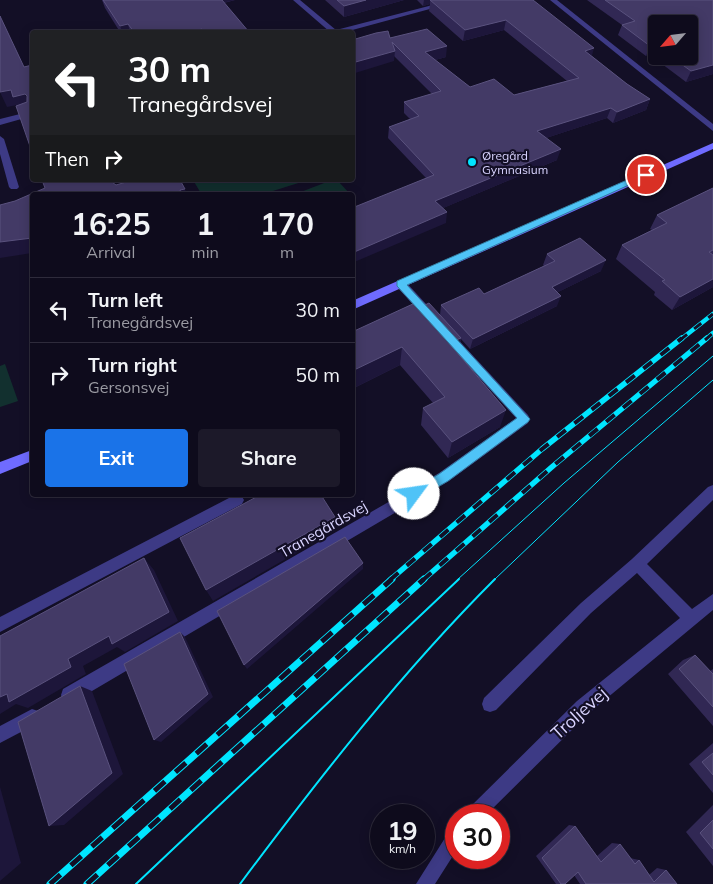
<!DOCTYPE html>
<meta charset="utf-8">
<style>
body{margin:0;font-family:Mulish,sans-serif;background:#1c1929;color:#f1f3f6;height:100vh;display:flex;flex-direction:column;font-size:19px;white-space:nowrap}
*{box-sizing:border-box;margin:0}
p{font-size:16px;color:#9b9ba3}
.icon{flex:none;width:28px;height:28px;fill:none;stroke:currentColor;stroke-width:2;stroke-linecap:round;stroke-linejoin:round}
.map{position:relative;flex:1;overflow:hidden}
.sheet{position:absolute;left:30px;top:192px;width:325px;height:305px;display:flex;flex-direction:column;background:#0e0b1c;border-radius:5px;box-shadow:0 2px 12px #0003,0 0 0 1px #2e2b3b}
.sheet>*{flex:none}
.top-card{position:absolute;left:30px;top:30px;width:325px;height:152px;border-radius:5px;box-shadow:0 2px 12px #0003,0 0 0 1px #2e2b3b;background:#202124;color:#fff;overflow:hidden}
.needle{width:32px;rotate:242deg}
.buttons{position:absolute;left:648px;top:15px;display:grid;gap:10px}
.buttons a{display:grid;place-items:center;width:50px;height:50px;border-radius:5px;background:#0e0b1c;box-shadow:0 2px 12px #0003,0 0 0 1px #2e2b3b;font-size:25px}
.speed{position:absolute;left:370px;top:804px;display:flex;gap:10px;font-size:25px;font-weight:700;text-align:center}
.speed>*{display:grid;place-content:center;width:65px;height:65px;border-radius:50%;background:#0e0b1c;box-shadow:0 2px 12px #0003,0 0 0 1px #2e2b3b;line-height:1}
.speed small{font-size:12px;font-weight:400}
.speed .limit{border:8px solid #d22;background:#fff;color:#111}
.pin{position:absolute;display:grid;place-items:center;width:42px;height:42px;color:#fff;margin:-21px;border:2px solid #fff;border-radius:50%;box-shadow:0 1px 5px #0007}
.me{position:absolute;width:55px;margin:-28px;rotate:59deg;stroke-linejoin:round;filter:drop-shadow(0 0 4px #0008)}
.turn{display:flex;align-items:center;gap:18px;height:105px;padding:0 15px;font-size:22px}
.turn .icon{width:65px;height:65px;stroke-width:2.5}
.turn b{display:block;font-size:35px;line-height:42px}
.then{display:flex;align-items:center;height:48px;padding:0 15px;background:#0003;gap:10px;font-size:19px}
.eta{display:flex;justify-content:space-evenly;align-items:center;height:85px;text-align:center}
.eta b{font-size:30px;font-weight:700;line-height:35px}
.button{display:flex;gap:10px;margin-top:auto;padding:10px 15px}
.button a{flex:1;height:58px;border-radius:5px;background:#1a73e8;color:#fff;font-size:20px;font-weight:700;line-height:58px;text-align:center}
.button a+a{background:#1c1929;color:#f1f3f6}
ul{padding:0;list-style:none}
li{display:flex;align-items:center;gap:15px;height:65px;padding:0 15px;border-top:1px solid #2e2b3b}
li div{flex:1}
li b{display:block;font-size:19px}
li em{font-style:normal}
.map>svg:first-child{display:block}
.green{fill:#12302f}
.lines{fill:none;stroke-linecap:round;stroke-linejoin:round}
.lane{fill:#3d3a85;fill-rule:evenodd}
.street{fill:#3d3a85;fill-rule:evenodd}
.secondary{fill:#6f6bff;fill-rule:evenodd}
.tram-far1{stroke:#00e5ff;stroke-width:1}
.tram{stroke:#00e5ff;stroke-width:2}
.rail-far2-casing{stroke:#00e5ff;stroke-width:4.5}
.rail-far1-casing{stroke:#00e5ff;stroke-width:5.5}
.rail-casing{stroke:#00e5ff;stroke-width:7}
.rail-far2{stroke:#130f26;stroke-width:3;stroke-dasharray:9;stroke-linecap:butt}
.rail-far1{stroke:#130f26;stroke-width:4;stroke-dasharray:11;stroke-linecap:butt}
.rail{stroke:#130f26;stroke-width:5;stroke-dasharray:14;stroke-linecap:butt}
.wall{fill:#312854;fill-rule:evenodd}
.shaded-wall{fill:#1d163a}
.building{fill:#433a66;stroke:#5a527e}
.route{fill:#4fc3f7;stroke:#337fa1}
.poi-dot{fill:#00e5ff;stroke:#130f26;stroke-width:2}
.labels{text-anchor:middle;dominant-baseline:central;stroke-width:4.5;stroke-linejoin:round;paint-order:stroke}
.far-poi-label{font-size:12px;fill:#d9d4ff;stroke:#130f26;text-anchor:start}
.street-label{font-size:15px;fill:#d9d4ff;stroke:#130f26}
.near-street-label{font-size:18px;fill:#d9d4ff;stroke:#130f26}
</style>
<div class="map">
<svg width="713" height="884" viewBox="0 0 713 884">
<rect width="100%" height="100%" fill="#130f26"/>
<!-- green -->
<path class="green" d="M193,180H308L260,195H202Z
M332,180H337L351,195H293Z
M5,364L18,401L0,407V366Z"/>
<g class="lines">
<!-- lane -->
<path class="lane" d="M713,485V500L647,564L692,609L713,594V610L589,713L486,815H465L468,809L577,701L680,618L637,573L591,613L496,710L490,712L484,710L482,704L484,698L581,603L632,559L708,487Z
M227,495H241L244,500L242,504L0,632V617L229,498Z
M456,827V851L435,884H416L450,830Z"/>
<!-- street -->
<path class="street" d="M293,0H300L336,30L452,0H463L345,32H330Z
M550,0H557L713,124V131Z
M32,111V116L0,125V119Z
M0,136L4,139L19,187L17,189H11L9,187L0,154Z
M401,280L405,281L437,316L438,319L437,322H429L397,287L396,284Z
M448,332L452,333L528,415L530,419L528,423L449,481L75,701L69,703L63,701L61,695L63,689L439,473L516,418L444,339L442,336Z
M32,709L38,711L40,717L38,723L0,743V726Z"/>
<!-- secondary -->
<path class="secondary" d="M713,143V149L352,310V301Z
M32,450V461L0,474V462Z"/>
<!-- tram-far1 -->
<path class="tram-far1" d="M457,580L564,483L713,356
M494,580L618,462L713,380"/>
<!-- tram -->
<path class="tram" d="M136,884L459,579
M240,884C320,777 401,673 495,579"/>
<defs>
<path id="rail-far2" d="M680,340L713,314
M705,340L713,333"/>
<path id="rail-far1" d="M390,580L542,449L682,338
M423,580L553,466L707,338"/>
<path id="rail" d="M50,884L392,579
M87,884L424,579"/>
</defs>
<!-- rail-far2 casing -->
<use href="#rail-far2" class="rail-far2-casing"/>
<!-- rail-far1 casing -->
<use href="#rail-far1" class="rail-far1-casing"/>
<!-- rail casing -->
<use href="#rail" class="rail-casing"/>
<!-- rail-far2 -->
<use href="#rail-far2" class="rail-far2"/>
<!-- rail-far1 -->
<use href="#rail-far1" class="rail-far1"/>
<!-- rail -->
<use href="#rail" class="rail"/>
</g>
<!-- wall -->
<path class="wall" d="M102,0H235L224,3L249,32H120L105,8Z
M325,0H404L344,17Z
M417,0H533L592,56L627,84L650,99L646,110L613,123L607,118L546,138L557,160L443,208L446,223L426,178L388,138L389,127L410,119L404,113V102L432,94L394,56V61L390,38L446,57L435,60L470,87L514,95L567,81L504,30L463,41L429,11L430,4L423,6Z
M587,0H713V74L686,82L650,55L646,56L618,35L622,25ZM656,24L689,56H656Z
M713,188V287L672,310L654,295L655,292L616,259L622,245L652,230L650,229L657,215Z
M547,254L601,271L558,292L557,306L470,349L461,339L458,353L500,427L448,458L421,425L423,408L433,403L400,365L352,389L419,308L440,315L441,305L484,294L544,266L543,265Z
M695,655L710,671L713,669V726L668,674L683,660Z
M713,743V793L689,764Z
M713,805V866L686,832Z
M569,825L575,826L597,856L612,843L620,844L630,858L639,860L649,875L657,868L666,870L677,884H580L574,875L565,884H556L536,856Z"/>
<!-- shaded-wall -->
<path class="shaded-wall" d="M218,0H235L218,4Z
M366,0H404L344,17V6Z
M424,0H445H430V4L423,6Z
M506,20L504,30L463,41L465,30Z
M128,24L130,32H122L120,26Z
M202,29V32H189Z
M654,45L650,55L646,56L650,46Z
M447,46L446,57L424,63L425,52Z
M594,48L591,59L585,51Z
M395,51L394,61L352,74V63Z
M713,65V74L686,82L691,71Z
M11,90L25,94L32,109L20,112L17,105L7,107L0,92Z
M650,99L646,110L613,123L617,112Z
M611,108L607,118L534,142L537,131Z
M561,149L557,160L434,212L435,201Z
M185,189L187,195H174L180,190Z
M447,212L446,223L352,263V253Z
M32,238V253L0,258V242Z
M606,260L601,271L548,297L552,287Z
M713,279V287L672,310L680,297Z
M561,296L557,306L470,349L473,339Z
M461,338L457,356L449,343Z
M402,347L400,365L352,389V371Z
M506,410L500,427L448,458L452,442Z
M335,517L336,530L213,601L206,590Z
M144,558L154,570L178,621L125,652L117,647L83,666L86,674L28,708L16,704L0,714V697L68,659Z
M363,563V569L247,669L244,665Z
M180,632L185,637L213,697L161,742L154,740Z
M80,686L92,691L123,774L64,825L49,826Z
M0,787L21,863L0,881Z"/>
<!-- building -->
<path class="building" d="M103,0H222L249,32H205L202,29L189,32H134L128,24L120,26Z
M337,0H366L344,6Z
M430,0H533L594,48L585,51L627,84L650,99L617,112L611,108L537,131L561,149L435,201L447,212L352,253V208L434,175L389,127L419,116L404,102L441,91L392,42L395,51L352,63V40L376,33L388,31L390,38L427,29L447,46L425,52L470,87L494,79L514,95L579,78L506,20L465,30Z
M605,0H713V65L691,71L670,56H689V24H656V46L654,45L650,46L622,25L635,21Z
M0,16L24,67L32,65V152L16,106L27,102V96L25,94L13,97L11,90L0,92Z
M42,180H109L116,185L133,180H180L185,189L180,190L181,193L174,195H32V238L0,242V205L15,201L45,188Z
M713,188V250L709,252L713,255V279L680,297L662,281L665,280L622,245L667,223L657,215Z
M580,238L606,260L552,287L561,296L473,339L441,305L479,288L484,294L555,261L547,254Z
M415,303L419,308L429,303L461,338L449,343L506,410L452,442L423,408L445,397L402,347L352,371V332Z
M260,495H321L335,517L206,590L180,538Z
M345,537L363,563L244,665L217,611Z
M144,558L169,612L112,644L109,636L68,659L71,667L9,702L7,694L0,697V636Z
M180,632L208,694L154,740L124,664Z
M695,655L713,674V707L679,669Z
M80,686L112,773L49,826L18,722Z
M713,753V775L702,762Z
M713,820V849L700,833Z
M575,826L601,862L620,844L635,864L639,860L654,882L666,870L677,884H586L578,872L565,884H561L542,858Z"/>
<!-- route -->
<path class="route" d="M643,173L651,175L407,285L530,419L528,422L448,481L419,498L414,500L410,498L408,494L410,491L439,474L517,418L397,286V281Z"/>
<!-- markers -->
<circle class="poi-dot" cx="472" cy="162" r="5"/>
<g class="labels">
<!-- far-poi labels -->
<g class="far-poi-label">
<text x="482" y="155">Øregård<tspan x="482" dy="14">Gymnasium</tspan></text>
</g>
<!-- street labels -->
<g class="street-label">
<text transform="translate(323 529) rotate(-30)">Tranegårdsvej</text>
</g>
<!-- near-street labels -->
<g class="near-street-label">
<text transform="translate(579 713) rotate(-42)">Troljevej</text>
</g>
</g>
</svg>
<div class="buttons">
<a><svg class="needle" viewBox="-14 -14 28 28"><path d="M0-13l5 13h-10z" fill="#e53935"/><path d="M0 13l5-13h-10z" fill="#9b9ba3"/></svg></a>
</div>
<div class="speed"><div>19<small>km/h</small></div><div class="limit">30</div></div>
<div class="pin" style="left:646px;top:175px;background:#d93025"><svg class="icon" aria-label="arrive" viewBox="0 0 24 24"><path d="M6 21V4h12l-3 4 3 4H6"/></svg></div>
<svg class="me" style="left:414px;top:494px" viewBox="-20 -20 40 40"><circle r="19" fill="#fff"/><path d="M0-13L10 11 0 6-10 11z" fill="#4fc3f7"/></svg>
<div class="top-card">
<div class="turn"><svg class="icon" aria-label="left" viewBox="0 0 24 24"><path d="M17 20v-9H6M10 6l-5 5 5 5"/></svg><div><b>30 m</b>Tranegårdsvej</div></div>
<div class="then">Then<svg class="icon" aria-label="right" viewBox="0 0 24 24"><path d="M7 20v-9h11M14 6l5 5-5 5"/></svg></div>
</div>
<section class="sheet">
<div class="eta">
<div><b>16:25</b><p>Arrival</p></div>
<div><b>1</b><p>min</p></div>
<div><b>170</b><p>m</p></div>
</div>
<ul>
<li><svg class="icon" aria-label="left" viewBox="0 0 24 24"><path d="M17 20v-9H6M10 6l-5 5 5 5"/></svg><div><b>Turn left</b><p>Tranegårdsvej</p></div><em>30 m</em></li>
<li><svg class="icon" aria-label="right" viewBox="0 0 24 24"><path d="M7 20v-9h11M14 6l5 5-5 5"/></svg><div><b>Turn right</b><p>Gersonsvej</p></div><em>50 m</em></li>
</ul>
<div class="button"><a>Exit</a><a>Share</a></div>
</section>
</div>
